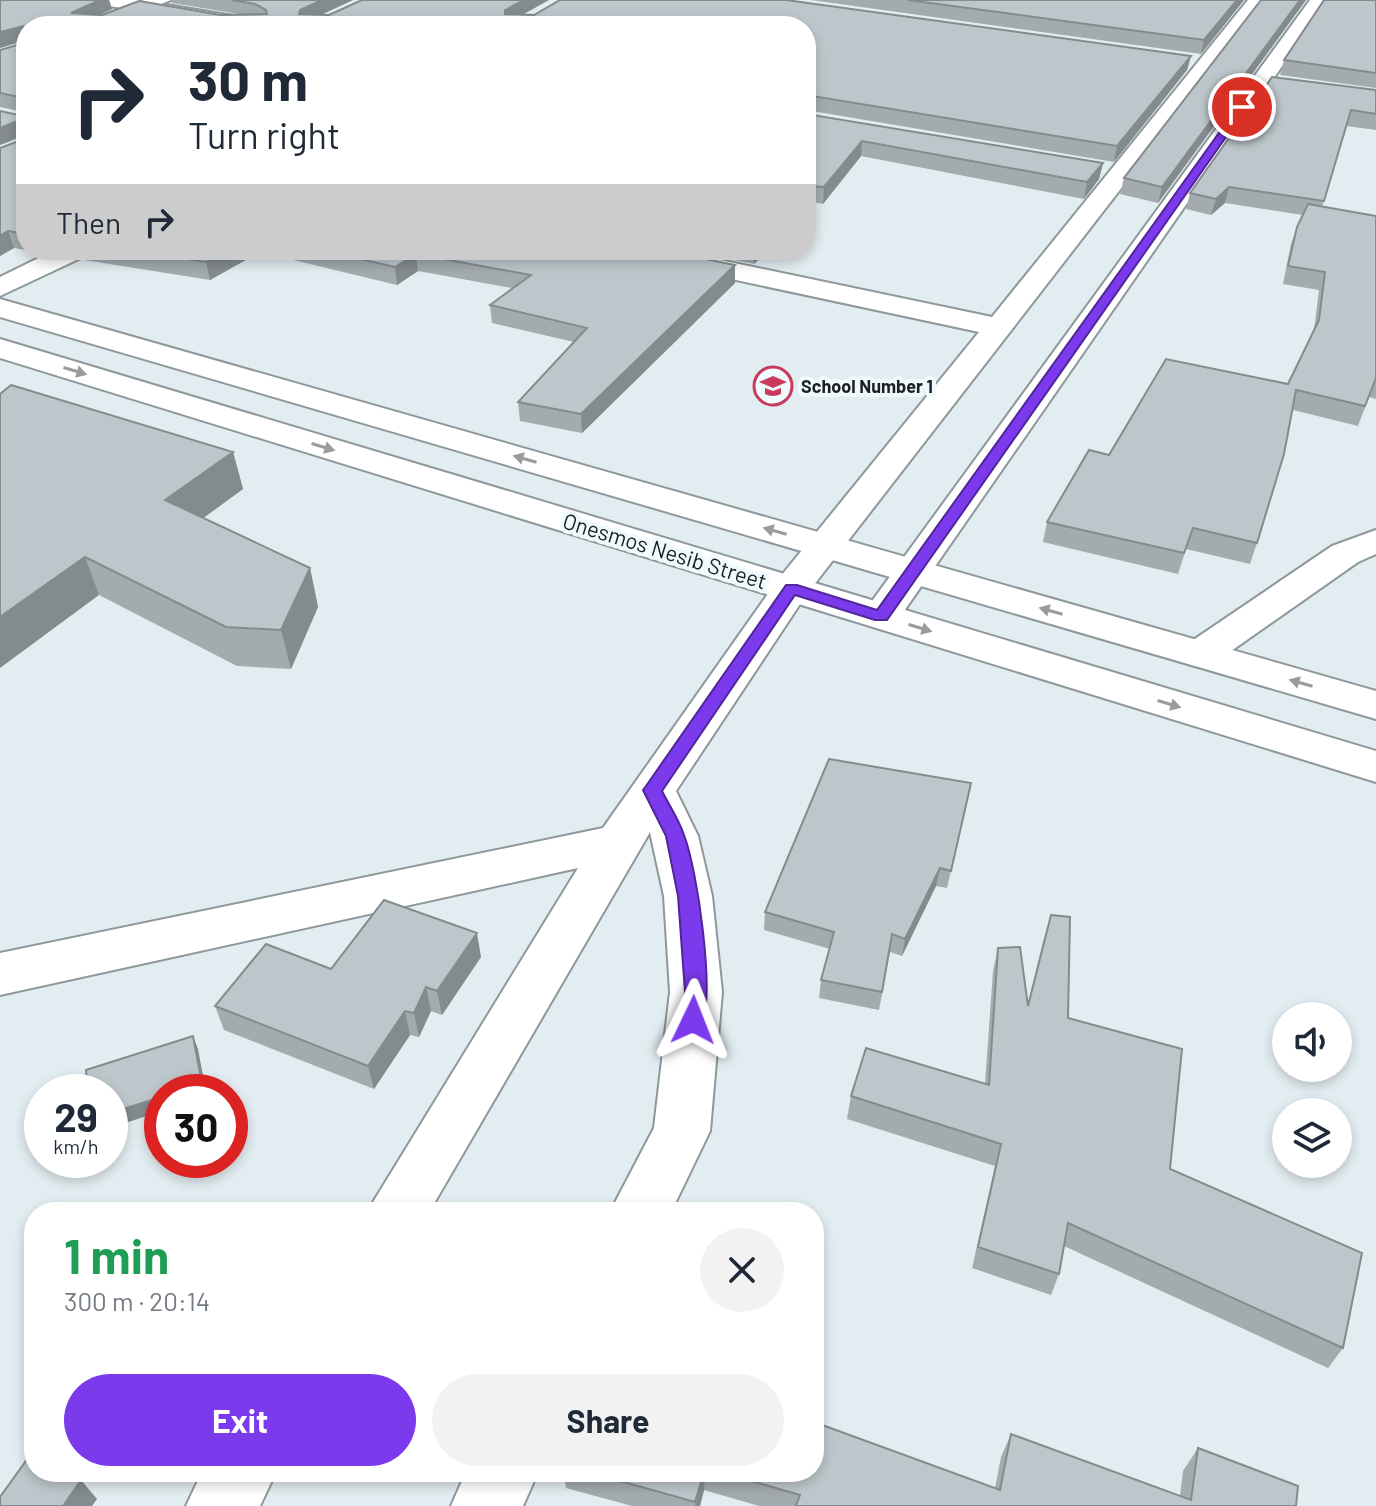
<!DOCTYPE html>
<meta charset="utf-8">
<style>
body{margin:0;font-family:Barlow,sans-serif;background:#f2f2f3;color:#1f2937;height:100vh;display:flex;flex-direction:column;font-size:30px;white-space:nowrap}
*{box-sizing:border-box;margin:0}
p{font-size:26px;color:#747a83}
.icon{flex:none;width:44px;height:44px;fill:none;stroke:currentColor;stroke-width:2;stroke-linecap:round;stroke-linejoin:round}
.map{position:relative;flex:1;overflow:hidden}
.sheet{position:absolute;left:24px;top:1202px;width:800px;height:280px;display:flex;flex-direction:column;background:#fff;border-radius:32px;box-shadow:0 4px 12px #0003}
.sheet>*{flex:none}
.hud{position:absolute;left:16px;top:16px;width:800px;height:244px;border-radius:32px;box-shadow:0 4px 12px #0003;background:#fff;color:#1f2937;overflow:hidden}
.buttons{position:absolute;left:1272px;top:1002px;display:grid;gap:16px}
.buttons a{display:grid;place-items:center;width:80px;height:80px;border-radius:50%;background:#fff;box-shadow:0 4px 12px #0003;font-size:40px}
.speed{position:absolute;left:24px;top:1074px;display:flex;gap:16px;font-size:40px;font-weight:700;text-align:center}
.speed>*{display:grid;place-content:center;width:104px;height:104px;border-radius:50%;background:#fff;box-shadow:0 4px 12px #0003;line-height:1}
.speed small{font-size:20px;font-weight:400}
.speed .limit{border:12px solid #d22;background:#fff;color:#111}
.pin{position:absolute;display:grid;place-items:center;width:68px;height:68px;color:#fff;margin:-34px;border:4px solid #fff;border-radius:50%;box-shadow:0 2px 8px #0007}
.me{position:absolute;width:88px;margin:-44px;rotate:2deg;stroke-linejoin:round;filter:drop-shadow(0 0 6px #0008)}
.turn{display:flex;align-items:center;gap:28px;height:168px;padding:0 40px;font-size:36px}
.turn .icon{width:104px;height:104px;stroke-width:2.5}
.turn b{display:block;font-size:56px;line-height:68px}
.then{display:flex;align-items:center;height:76px;padding:0 40px;background:#0003;gap:16px;font-size:30px}
.round{display:grid;place-items:center;flex:none;width:84px;height:84px;border-radius:42px;background:#f2f2f3}
.head{display:flex;align-items:center;justify-content:space-between;height:136px;padding:0 40px}
h1{font-size:48px;font-weight:700;line-height:60px;color:#1e9e55}
.primary-button{display:flex;gap:16px;margin-top:auto;padding:16px 40px}
.primary-button a{flex:1;height:92px;border-radius:48px;background:#7c3aed;color:#fff;font-size:32px;font-weight:700;line-height:92px;text-align:center}
.primary-button a+a{background:#f2f2f3;color:#1f2937}
.map>svg:first-child{display:block}
.lines{fill:none;stroke-linecap:round;stroke-linejoin:round}
.street-casing{stroke:#8e989b;stroke-width:4}
.secondary-casing{stroke:#8e989b;stroke-width:4}
.street{fill:#fff;fill-rule:evenodd}
.secondary{fill:#fff;fill-rule:evenodd}
.wall{fill:#a3abaf}
.shaded-wall{fill:#848b8e}
.building{fill:#bdc7cb;stroke:#848b8e;stroke-width:2}
.oneway{fill:#999b9c}
.route{fill:#7c3aed;stroke:#51269a;stroke-width:2}
.labels{text-anchor:middle;dominant-baseline:central;stroke-width:8;stroke-linejoin:round;paint-order:stroke}
.far-poi-label{font-size:18px;font-weight:bold;fill:#1d2022;stroke:#effafe;text-anchor:start}
.street-label{font-size:22px;fill:#1d2022;stroke:#effafe}
</style>
<div class="map">
<svg width="1376" height="1506" viewBox="0 0 1376 1506">
<rect width="100%" height="100%" fill="#e2edf1"/>
<g class="lines">
<defs>
<path id="street" d="M95,0H137L257,20L267,26H224L104,5Z
M1248,0H1267L806,595L676,791L698,836L712,896L722,992L710,1131L671,1212H610L654,1128L670,992L664,896L650,832L429,1212H367L578,868L0,995V953L603,828L777,581L979,332L633,258L624,256L620,250H672L992,317Z
M1310,0H1328L895,624L881,628L867,624L861,616L867,608Z
M55,250H89L85,256L0,296V277Z
M1376,530V554L1358,562L1214,663L1200,667L1186,663L1180,654L1186,645L1332,546Z
M202,1472H276L260,1506H186Z
M466,1472H538L523,1506H451Z"/>
<path id="secondary" d="M144,0H171L106,26H78Z
M0,299L1376,691V719L0,317Z
M0,339L1376,751V782L0,358Z"/>
</defs>
<!-- street casing -->
<use href="#street" class="street-casing"/>
<!-- secondary casing -->
<use href="#secondary" class="secondary-casing"/>
<!-- street -->
<use href="#street" class="street"/>
<!-- secondary -->
<use href="#secondary" class="secondary"/>
</g>
<!-- wall -->
<path class="wall" d="M0,0H109L112,9L99,15H102L139,1L221,15H245L172,3L171,0H353L321,15H329L362,0H549L522,15H534L560,0H786L1191,56L1187,70L1114,162L806,110V114L1103,163L1099,179L1084,199L861,156L823,204L811,202L806,208V26H26V250H49L42,253L14,248L0,256V148L24,139V136L0,145V111L23,116V112L0,107V50L24,43V41L0,48Z
M811,0H1244L1201,54Z
M1261,0H1306L1158,203L1120,194L1124,178Z
M1376,0V88L1280,75L1284,60Z
M1376,90V130L1346,126L1322,207L1376,216V399L1369,397L1358,426L1293,410L1257,543L1250,564L1186,549L1178,574L1043,542L1047,522L1109,455L1288,384L1314,330L1319,290L1283,284L1291,244L1297,227L1303,215L1225,203L1211,215L1186,209L1190,193Z
M82,250H662L735,265V283L582,433L520,421L518,402L574,342L492,323L490,305L512,288L418,271L397,285L260,252L210,280L84,260Z
M687,250H768L754,264Z
M0,394L233,452L243,489L203,518L310,568L318,607L291,669L237,666L99,595Z
M971,783L947,888L936,886L902,956L890,952L879,1010L819,998L821,980L830,949L764,930L765,912Z
M1044,938L1068,1018L1170,1169L1343,1348L1328,1368L1064,1246L1059,1274L1051,1295L972,1268L995,1166L847,1119L851,1096L985,1084L993,971L998,948L1028,1004Z
M481,957L442,1015L431,1011L419,1037L410,1035L374,1089L224,1030L215,1006L331,969Z
M1011,1434L1180,1496L1183,1471L1198,1448L1296,1506H759L704,1490L700,1506H632L566,1488L563,1472H814L995,1488L1001,1457Z"/>
<!-- shaded-wall -->
<path class="shaded-wall" d="M100,0H109L112,9L76,26L71,13Z
M322,0H353L303,23L299,14L300,10Z
M524,0H549L507,23L505,14V10Z
M1237,0H1244L1201,54L1204,40Z
M1300,0H1306L1158,203L1162,187Z
M24,26L26,40L0,48V32Z
M1191,56L1187,70L1114,162L1117,146Z
M20,120L25,135L0,145V128Z
M862,141L861,156L823,204L824,187Z
M1103,163L1099,179L1084,199L1087,182Z
M812,186L811,202L806,208V193Z
M1229,187L1225,203L1211,215L1216,199Z
M8,231L14,248L0,256V236Z
M228,250H260V252L210,280L206,262Z
M754,250H768L754,264Z
M416,254L418,271L397,285L395,267Z
M735,265V283L582,433L581,414Z
M233,452L243,489L176,538L165,500Z
M85,557L99,595L0,668V617Z
M310,568L318,607L291,669L281,630Z
M940,868L936,886L902,956L905,939Z
M477,933L481,957L442,1015L437,991Z
M426,987L431,1011L419,1037L414,1013Z
M405,1011L410,1035L374,1089L368,1066Z
M193,1036L198,1049L206,1092H178Z
M162,1097V1111L110,1128V1113Z
M704,1472H705L704,1490L700,1506H695Z
M81,1480L97,1499L92,1506H63Z"/>
<!-- building -->
<path class="building" d="M0,0H100L71,13L102,15L139,1L221,15L267,14L266,10L255,4L232,0H322L300,10L299,14L329,15L362,0H524L505,10V14L534,15L560,0H786L1191,56L1117,146L806,95V26H26V234L8,231L0,236V148L24,139V123L20,120L0,128V111L23,116L24,98L0,93V50L24,43V26L0,32Z
M908,0H1237L1204,40Z
M1261,0H1300L1162,187L1124,178Z
M1324,0H1376V73L1284,60Z
M1272,77L1376,90V114L1351,110L1324,201L1229,187L1216,199L1190,193Z
M806,109V114L1103,163L1087,182L862,141L824,187L812,186L806,193Z
M1308,204L1376,216V378L1365,406L1296,390L1284,454L1257,543L1193,528L1184,553L1047,522L1089,450L1109,455L1166,359L1288,384L1319,320L1325,272L1288,266L1297,227Z
M127,250H228L206,262Z
M321,250H662L735,265L581,414L518,402L587,328L490,305L531,275L416,254L395,267Z
M11,385L233,452L165,500L310,568L281,630L226,627L85,557L0,617V394Z
M829,759L971,783L951,871L940,868L905,939L892,934L882,992L821,980L834,932L765,912Z
M384,900L477,933L437,991L426,987L414,1013L405,1011L368,1066L215,1006L266,944L331,969Z
M1051,915L1070,917L1068,1018L1182,1049L1170,1169L1362,1253L1343,1348L1068,1223L1059,1274L978,1247L1001,1144L851,1096L866,1048L989,1085L998,948L1020,947L1028,1006Z
M193,1036L202,1084L178,1092H162V1097L110,1113V1092H88L86,1070Z
M814,1422L1000,1490L1011,1434L1191,1500L1198,1448L1298,1486L1296,1506H796L800,1495L720,1472H814Z
M31,1454L34,1455V1472H66L81,1480L63,1506H0V1497Z
M588,1472H704L695,1502Z"/>
<!-- one-way arrows -->
<defs><path id="oneway-solid" d="M-6-.8H1V-3.2L6.5 0L1 3.2V.8H-6Z" transform="scale(2)"/></defs>
<g class="oneway">
<use href="#oneway-solid" transform="translate(75 371) rotate(17)"/>
<use href="#oneway-solid" transform="translate(323 447) rotate(17)"/>
<use href="#oneway-solid" transform="translate(525 459) rotate(-164)"/>
<use href="#oneway-solid" transform="translate(775 531) rotate(-164)"/>
<use href="#oneway-solid" transform="translate(1051 611) rotate(-164)"/>
<use href="#oneway-solid" transform="translate(920 628) rotate(17)"/>
<use href="#oneway-solid" transform="translate(1301 683) rotate(-164)"/>
<use href="#oneway-solid" transform="translate(1169 704) rotate(17)"/>
</g>
<!-- route -->
<path class="route" d="M1239,105L1247,107L887,620H875L795,595L662,791C669,805 679,820 684,835C697,868 716,996 701,1026H685L682,1020L685,992L678,896L666,836L643,790L646,786L786,585H797L877,610Z"/>
<!-- icons -->
<defs>
<symbol id="school-ring" viewBox="-11 -11 22 22"><circle r="9.5" fill="#effafe" stroke="#c93a5d" stroke-width="1.5"/><path d="M0-5L7-2L0 1L-7-2ZM-4 1L0 2.5L4 1V4Q0 6-4 4Z" fill="#c93a5d"/></symbol>
</defs>
<g fill-rule="evenodd">
<use href="#school-ring" x="751" y="364" width="44" height="44"/>
</g>
<g class="labels">
<!-- far-poi labels -->
<g class="far-poi-label">
<text x="801" y="386">School Number 1</text>
</g>
<!-- street labels -->
<g class="street-label">
<text transform="translate(665 550) rotate(17)">Onesmos Nesib Street</text>
</g>
</g>
</svg>
<div class="buttons">
<a><svg class="icon" aria-label="sound" viewBox="0 0 24 24"><path d="M4 9h4l5-4v14l-5-4H4zM17 9q2 3 0 6"/></svg></a>
<a><svg class="icon" aria-label="layers" viewBox="0 0 24 24"><path d="M12 4l9 5-9 5-9-5zM3 14l9 5 9-5"/></svg></a>
</div>
<div class="speed"><div>29<small>km/h</small></div><div class="limit">30</div></div>
<div class="pin" style="left:1242px;top:107px;background:#d93025"><svg class="icon" aria-label="arrive" viewBox="0 0 24 24"><path d="M6 21V4h12l-3 4 3 4H6"/></svg></div>
<svg class="me" style="left:693px;top:1020px" viewBox="-20 -20 40 40"><path d="M0-17L14 15 0 8-14 15z" fill="#7c3aed" stroke="#fff" stroke-width="4"/></svg>
<div class="hud">
<div class="turn"><svg class="icon" aria-label="right" viewBox="0 0 24 24"><path d="M7 20v-9h11M14 6l5 5-5 5"/></svg><div><b>30 m</b>Turn right</div></div>
<div class="then">Then<svg class="icon" aria-label="right" viewBox="0 0 24 24"><path d="M7 20v-9h11M14 6l5 5-5 5"/></svg></div>
</div>
<section class="sheet">
<div class="head"><div><h1>1 min</h1><p>300 m · 20:14</p></div><a class="round"><svg class="icon" aria-label="close" viewBox="0 0 24 24"><path d="M6 6l12 12M18 6L6 18"/></svg></a></div>
<div class="primary-button"><a>Exit</a><a>Share</a></div>
</section>
</div>
